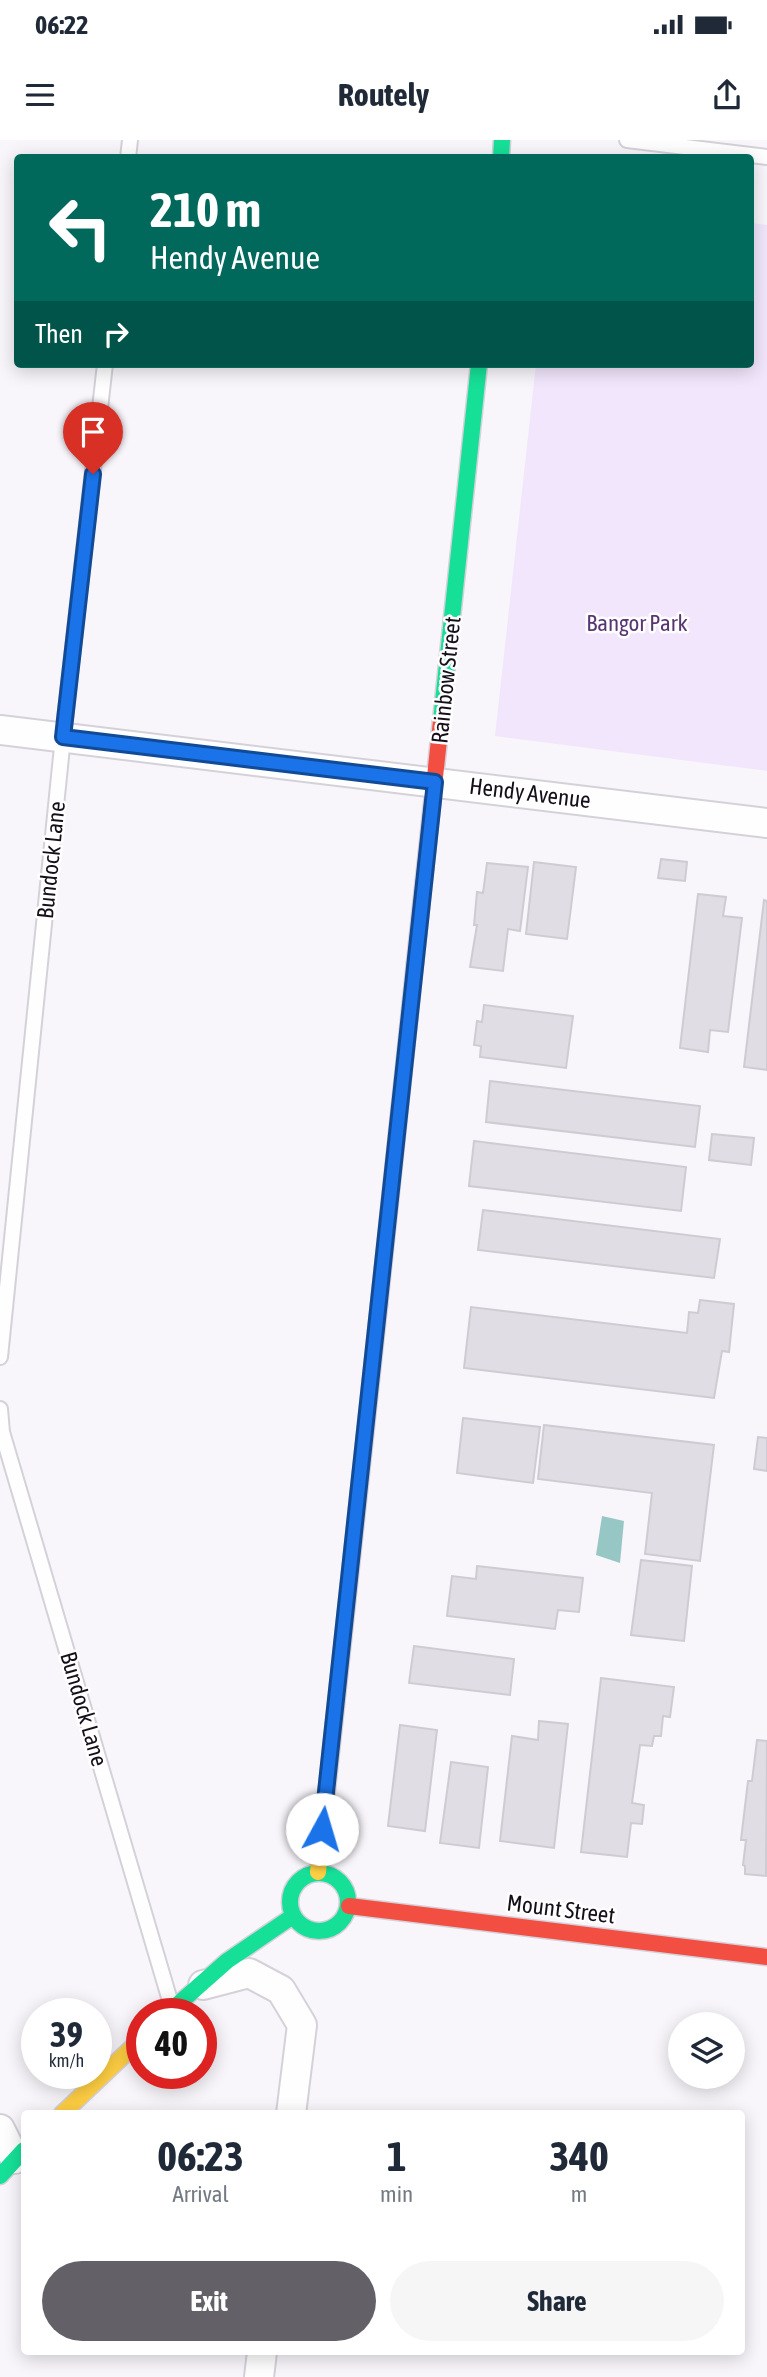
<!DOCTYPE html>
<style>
body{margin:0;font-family:"Asap Condensed",sans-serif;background:#f6f6f7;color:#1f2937;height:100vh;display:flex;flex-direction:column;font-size:26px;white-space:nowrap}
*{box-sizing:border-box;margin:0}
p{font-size:23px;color:#747a83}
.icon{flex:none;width:38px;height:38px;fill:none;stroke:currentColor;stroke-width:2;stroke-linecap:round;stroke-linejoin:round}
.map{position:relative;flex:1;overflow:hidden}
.side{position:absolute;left:21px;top:1970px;width:724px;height:245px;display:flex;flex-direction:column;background:#fff;border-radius:7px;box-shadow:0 4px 18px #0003}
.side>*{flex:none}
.hud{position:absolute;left:14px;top:14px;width:740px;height:214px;border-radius:7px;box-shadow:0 4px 18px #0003;background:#00695c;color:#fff;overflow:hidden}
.fabs{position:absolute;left:668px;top:1872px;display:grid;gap:14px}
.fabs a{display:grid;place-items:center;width:77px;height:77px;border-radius:50%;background:#fff;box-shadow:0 4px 18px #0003;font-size:35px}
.speed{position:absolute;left:21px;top:1858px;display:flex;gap:14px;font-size:35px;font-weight:700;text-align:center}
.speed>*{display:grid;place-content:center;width:91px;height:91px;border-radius:50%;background:#fff;box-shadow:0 4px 18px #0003;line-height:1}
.speed small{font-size:18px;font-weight:400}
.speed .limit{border:10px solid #d22;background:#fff;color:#111}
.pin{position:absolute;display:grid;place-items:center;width:60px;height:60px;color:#fff;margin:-72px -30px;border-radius:50% 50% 50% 0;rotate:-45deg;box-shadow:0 0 7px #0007}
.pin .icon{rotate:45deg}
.me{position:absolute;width:77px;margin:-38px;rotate:6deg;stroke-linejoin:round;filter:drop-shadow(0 0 5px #0008)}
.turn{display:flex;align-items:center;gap:24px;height:147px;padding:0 21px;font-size:32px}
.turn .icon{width:91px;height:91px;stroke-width:2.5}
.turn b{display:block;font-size:49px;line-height:60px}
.then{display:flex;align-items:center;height:66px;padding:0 21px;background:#0003;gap:14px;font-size:26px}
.eta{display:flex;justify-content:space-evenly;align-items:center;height:119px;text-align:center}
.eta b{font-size:42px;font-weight:700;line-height:49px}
.button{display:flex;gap:14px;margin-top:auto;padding:14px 21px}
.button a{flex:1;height:80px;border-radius:42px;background:#646068;color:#fff;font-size:28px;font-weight:700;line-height:80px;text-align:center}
.button a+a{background:#f6f6f7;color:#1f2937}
.status{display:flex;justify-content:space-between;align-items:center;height:49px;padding:0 35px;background:#fff;direction:ltr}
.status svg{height:19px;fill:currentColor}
header{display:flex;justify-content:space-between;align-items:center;height:91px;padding:0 21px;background:#fff;font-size:32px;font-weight:700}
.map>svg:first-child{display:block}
.green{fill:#f2e6fc}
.water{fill:#96c7c4}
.building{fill:#e1dde5;stroke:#cfcbd3;stroke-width:2}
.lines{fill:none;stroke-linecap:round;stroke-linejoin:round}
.lane-casing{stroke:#d5d1d9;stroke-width:18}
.street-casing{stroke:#d5d1d9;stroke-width:32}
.fast-casing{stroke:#d5d1d9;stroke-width:19}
.slow-casing{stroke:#d5d1d9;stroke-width:19}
.jam-casing{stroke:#d5d1d9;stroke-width:19}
.lane{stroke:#fefefe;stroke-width:14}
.street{stroke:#fefefe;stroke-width:28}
.fast{stroke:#16e098;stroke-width:16}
.slow{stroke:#ffcf43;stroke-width:16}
.jam{stroke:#f24e42;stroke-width:16}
.route-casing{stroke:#114b97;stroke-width:18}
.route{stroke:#1a73e8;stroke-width:12}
.labels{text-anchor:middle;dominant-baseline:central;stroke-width:5;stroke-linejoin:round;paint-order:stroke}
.park-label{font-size:23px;fill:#593672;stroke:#fff}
.street-label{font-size:23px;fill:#150f19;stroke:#fff}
</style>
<div class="status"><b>06:22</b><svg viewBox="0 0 49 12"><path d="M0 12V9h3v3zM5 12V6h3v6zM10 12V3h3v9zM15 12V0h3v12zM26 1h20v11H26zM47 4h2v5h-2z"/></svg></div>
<header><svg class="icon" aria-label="menu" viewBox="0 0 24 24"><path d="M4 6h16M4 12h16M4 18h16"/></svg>Routely<svg class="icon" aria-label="share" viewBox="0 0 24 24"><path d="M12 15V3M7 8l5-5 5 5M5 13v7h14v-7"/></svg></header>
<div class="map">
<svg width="767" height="2237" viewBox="0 0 767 2237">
<rect width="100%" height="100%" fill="#f8f5fb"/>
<!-- green -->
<path class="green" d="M751,83L767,85V631L495,596L536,224H751Z"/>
<!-- water -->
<path class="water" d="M602,1376L624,1381L620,1423L596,1415Z"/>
<!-- building -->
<path class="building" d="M661,719L687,722L685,741L658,738Z
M534,722L576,727L567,799L526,794Z
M487,723L528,727L520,791L508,789L503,831L470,827L477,785H474L477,752L483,753Z
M698,754L726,757L723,776L742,778L728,892L710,890L708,912L680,908Z
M764,760L767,761V930L744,927Z
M484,865L573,876L566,928L480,917L481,906L474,905L477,881L482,882Z
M490,941L700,966L695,1007L486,982Z
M712,994L754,998L751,1025L709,1020Z
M474,1001L686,1027L681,1071L469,1046Z
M483,1070L720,1099L714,1138L478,1110Z
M700,1160L734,1164L729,1212L722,1211L714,1258L464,1228L471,1167L687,1193L689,1172L698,1173Z
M463,1278L540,1287L533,1343L457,1333Z
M544,1285L714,1305L700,1421L645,1414L652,1353L538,1339Z
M758,1297L767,1298V1331L754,1329Z
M641,1420L692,1426L684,1501L631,1495Z
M477,1426L583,1438L579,1472L558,1470L555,1489L447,1476L452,1436L476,1439Z
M414,1506L514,1519L510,1555L409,1543Z
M601,1538L674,1547L670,1577L663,1576L661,1596H654L652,1606L640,1605L632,1663L644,1665L642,1684L631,1683L627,1717L581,1712Z
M539,1581L568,1584L554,1708L500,1701L512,1596L538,1600Z
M400,1585L437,1590L425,1691L388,1686Z
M757,1600L767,1601L766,1736L745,1734V1726L743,1725L746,1700H741L748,1641H752Z
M451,1622L488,1627L479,1708L440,1703Z"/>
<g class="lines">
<defs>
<path id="lane" d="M627,0L767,17
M128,18L130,0
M0,1217L63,597L105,224
M0,1269L2,1292L171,1864"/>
<path id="street" d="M0,590L767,683
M203,1845L249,1833L281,1850L302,1885L291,1974
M0,1989L15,2019
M259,2237L262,2212"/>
<path id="fast" d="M501,18L502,0
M441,581L479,224
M379,1165L415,823
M290 1762a29 29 0 1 1 58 0a29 29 0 1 1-58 0Z
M167,1874L227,1821L293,1776
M0,2036L24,2010"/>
<path id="slow" d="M318,1732L379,1165
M62,1974L142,1898"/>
<path id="jam" d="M415,823L441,581
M349,1766L767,1817"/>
</defs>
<!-- lane casing -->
<use href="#lane" class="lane-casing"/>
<!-- street casing -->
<use href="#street" class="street-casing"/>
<!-- fast casing -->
<use href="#fast" class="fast-casing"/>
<!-- slow casing -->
<use href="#slow" class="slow-casing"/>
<!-- jam casing -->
<use href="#jam" class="jam-casing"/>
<!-- lane -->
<use href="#lane" class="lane"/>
<!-- street -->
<use href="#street" class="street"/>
<!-- fast -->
<use href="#fast" class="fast"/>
<!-- slow -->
<use href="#slow" class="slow"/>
<!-- jam -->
<use href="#jam" class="jam"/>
</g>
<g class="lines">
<defs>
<path id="route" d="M93,334L63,597L435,642L322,1689"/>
</defs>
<!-- route casing -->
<use href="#route" class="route-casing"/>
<!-- route -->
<use href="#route" class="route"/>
</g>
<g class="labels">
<!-- park labels -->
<g class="park-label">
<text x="637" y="483">Bangor Park</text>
</g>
<!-- street labels -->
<g class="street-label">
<text transform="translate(446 540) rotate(-84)">Rainbow Street</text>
<text transform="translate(530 653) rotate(7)">Hendy Avenue</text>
<text transform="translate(51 720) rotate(-84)">Bundock Lane</text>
<text transform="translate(84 1569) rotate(74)">Bundock Lane</text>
<text transform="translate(561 1769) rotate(7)">Mount Street</text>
</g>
</g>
</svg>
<div class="fabs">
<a><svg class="icon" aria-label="layers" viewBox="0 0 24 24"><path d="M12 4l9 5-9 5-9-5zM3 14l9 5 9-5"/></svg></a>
</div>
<div class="speed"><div>39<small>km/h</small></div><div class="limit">40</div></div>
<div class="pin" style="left:93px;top:334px;background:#d93025"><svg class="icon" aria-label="arrive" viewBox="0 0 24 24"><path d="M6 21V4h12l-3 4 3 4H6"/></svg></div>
<svg class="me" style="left:322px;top:1689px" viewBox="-20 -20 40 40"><circle r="19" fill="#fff"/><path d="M0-13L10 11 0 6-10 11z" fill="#1a73e8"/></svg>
<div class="hud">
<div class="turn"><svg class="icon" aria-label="left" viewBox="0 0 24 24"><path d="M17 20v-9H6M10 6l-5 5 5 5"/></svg><div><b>210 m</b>Hendy Avenue</div></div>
<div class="then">Then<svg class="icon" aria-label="right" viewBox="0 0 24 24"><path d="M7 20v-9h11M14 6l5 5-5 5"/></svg></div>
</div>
<section class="side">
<div class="eta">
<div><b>06:23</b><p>Arrival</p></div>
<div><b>1</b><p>min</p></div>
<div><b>340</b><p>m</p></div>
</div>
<div class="button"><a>Exit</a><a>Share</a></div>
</section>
</div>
